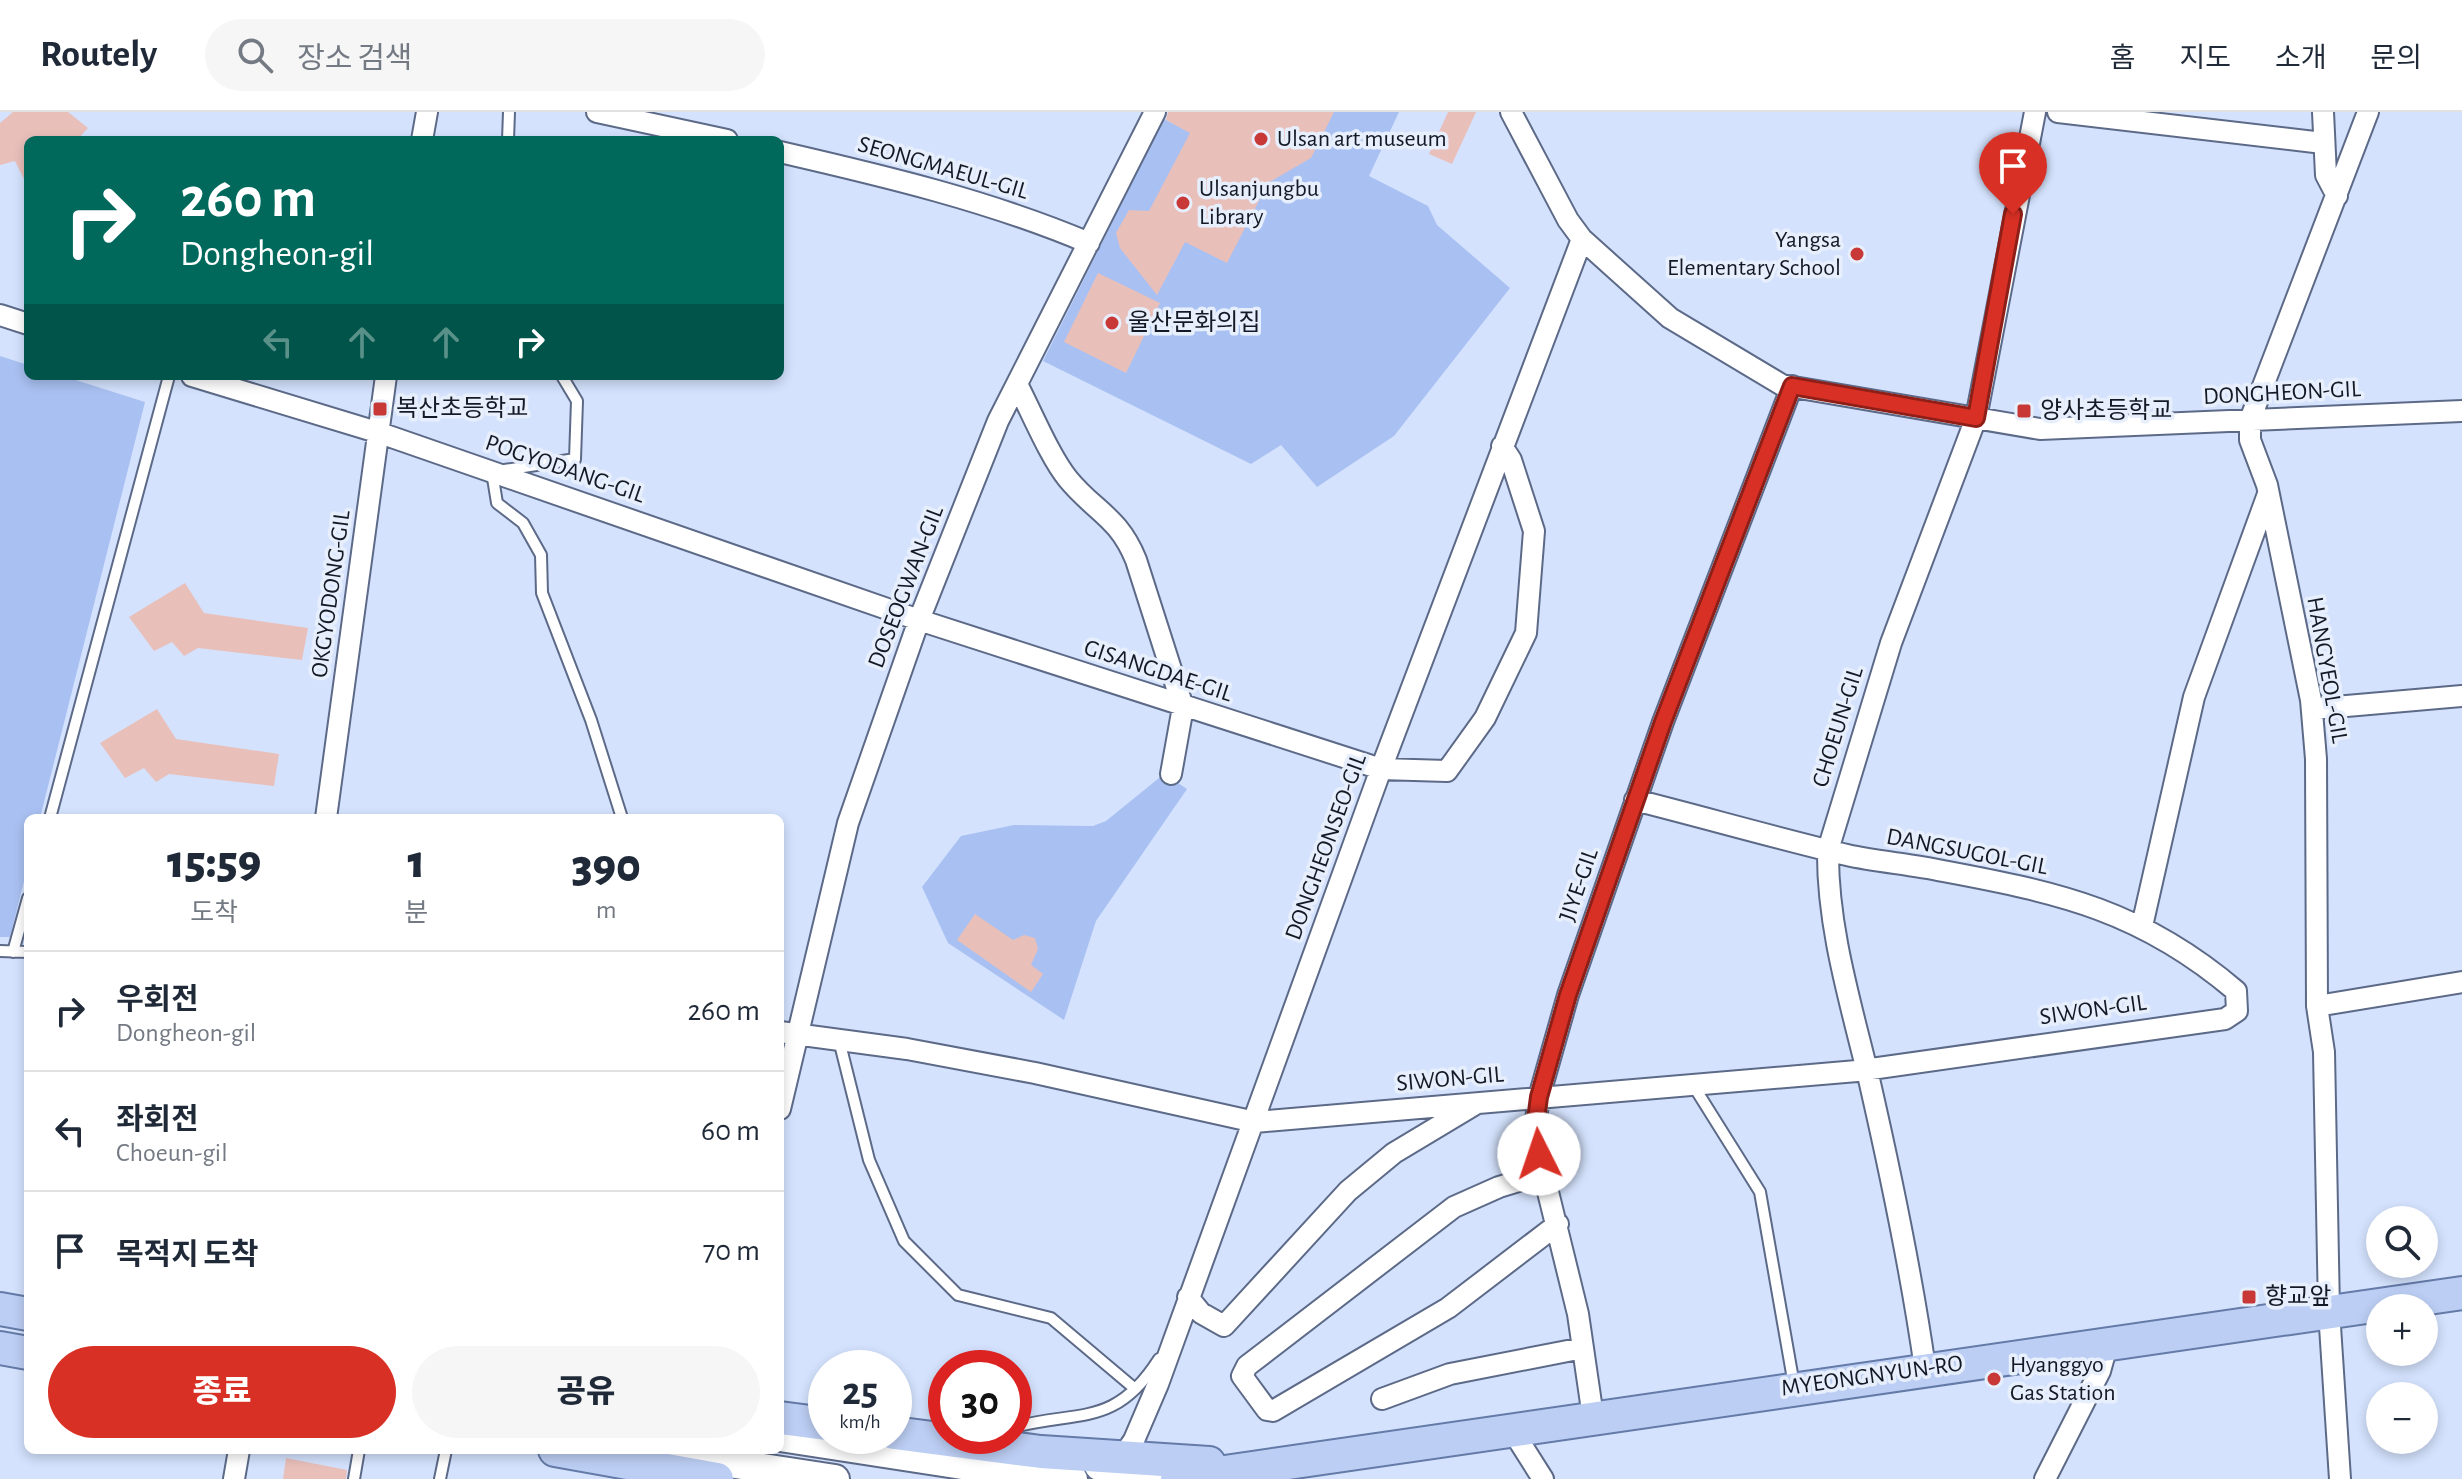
<!DOCTYPE html>
<html lang="ko">
<meta charset="utf-8">
<style>
body{margin:0;font-family:"Alegreya Sans","Noto Sans KR",sans-serif;background:#f6f6f7;color:#1f2937;height:100vh;display:flex;flex-direction:column;font-size:30px;white-space:nowrap}
*{box-sizing:border-box;margin:0}
p{font-size:26px;color:#747a83}
.icon{flex:none;width:44px;height:44px;fill:none;stroke:currentColor;stroke-width:2;stroke-linecap:round;stroke-linejoin:round}
.map{position:relative;flex:1;overflow:hidden}
.drawer{position:absolute;left:24px;top:702px;width:760px;height:640px;display:flex;flex-direction:column;background:#fff;border-radius:12px;box-shadow:0 4px 12px #0003}
.drawer>*{flex:none}
.top-card{position:absolute;left:24px;top:24px;width:760px;height:244px;border-radius:12px;box-shadow:0 4px 12px #0003;background:#00695c;color:#fff;overflow:hidden}
.buttons{position:absolute;left:2366px;top:1094px;display:grid;gap:16px}
.buttons a{display:grid;place-items:center;width:72px;height:72px;border-radius:50%;background:#fff;box-shadow:0 4px 12px #0003;font-size:40px}
.speed{position:absolute;left:808px;top:1238px;display:flex;gap:16px;font-size:40px;font-weight:700;text-align:center}
.speed>*{display:grid;place-content:center;width:104px;height:104px;border-radius:50%;background:#fff;box-shadow:0 4px 12px #0003;line-height:1}
.speed small{font-size:20px;font-weight:400}
.speed .limit{border:12px solid #d22;background:#fff;color:#111}
.pin{position:absolute;display:grid;place-items:center;width:68px;height:68px;color:#fff;margin:-82px -34px;border-radius:50% 50% 50% 0;rotate:-45deg;box-shadow:0 0 8px #0007}
.pin .icon{rotate:45deg}
.me{position:absolute;width:88px;margin:-44px;rotate:356deg;stroke-linejoin:round;filter:drop-shadow(0 0 6px #0008)}
.turn{display:flex;align-items:center;gap:28px;height:168px;padding:0 24px;font-size:36px}
.turn .icon{width:104px;height:104px;stroke-width:2.5}
.turn b{display:block;font-size:56px;line-height:68px}
.lanes{display:flex;align-items:center;height:76px;padding:0 24px;background:#0003;justify-content:center;gap:40px;direction:ltr}
.lanes .off{opacity:.35}
.eta{display:flex;justify-content:space-evenly;align-items:center;height:136px;text-align:center}
.eta b{font-size:48px;font-weight:800;line-height:56px}
.primary-button{display:flex;gap:16px;margin-top:auto;padding:16px 24px}
.primary-button a{flex:1;height:92px;border-radius:48px;background:#d93025;color:#fff;font-size:32px;font-weight:800;line-height:92px;text-align:center}
.primary-button a+a{background:#f6f6f7;color:#1f2937}
ul{padding:0;list-style:none}
li{display:flex;align-items:center;gap:24px;height:120px;padding:0 24px;border-top:2px solid #e0e1e3}
li div{flex:1}
li b{display:block;font-size:30px}
li em{font-style:normal}
header{display:flex;align-items:center;gap:48px;box-sizing:border-box;height:112px;padding:0 40px;background:#fff;border-bottom:2px solid #e0e1e3}
header strong{font-size:38px}
nav{display:flex;gap:44px;margin-inline-start:auto;font-size:28px}
.search{width:560px;height:72px;background:#f6f6f7;display:flex;align-items:center;gap:20px;box-sizing:border-box;padding:0 28px;border-radius:44px;color:#747a83;font-size:30px}
.map>svg:first-child{display:block}
.green{fill:#a9c1f2}
.building{fill:#e9bfba}
.lines{fill:none;stroke-linecap:round;stroke-linejoin:round}
.service-casing{stroke:#5c6a88;stroke-width:14}
.minor-casing{stroke:#5c6a88;stroke-width:24}
.tertiary-casing{stroke:#5c6a88;stroke-width:30}
.secondary-casing{stroke:#5c6a88;stroke-width:32}
.primary-casing{stroke:#647aa7;stroke-width:36}
.service{stroke:#fff;stroke-width:10}
.minor{stroke:#fff;stroke-width:20}
.tertiary{stroke:#fff;stroke-width:26}
.secondary{stroke:#fff;stroke-width:28}
.primary{stroke:#bccef4;stroke-width:32}
.route-casing{stroke:#8d1f18;stroke-width:20}
.route{stroke:#d93025;stroke-width:14}
.poi-dot{fill:#c73837;stroke:#e8effc;stroke-width:3}
.labels{text-anchor:middle;dominant-baseline:central;stroke-width:7;stroke-linejoin:round;paint-order:stroke}
.poi-label{font-size:24px;fill:#131925;stroke:#e8effc;text-anchor:start}
.street-label{font-size:24px;fill:#131925;stroke:#e8effc}
</style>
<header>
<strong>Routely</strong>
<div class="search"><svg class="icon" aria-label="search" viewBox="0 0 24 24"><circle cx="10" cy="10" r="6"/><path d="M15 15l6 6"/></svg>장소 검색</div>
<nav><a>홈</a><a>지도</a><a>소개</a><a>문의</a></nav>
</header>
<div class="map">
<svg width="2462" height="1367" viewBox="0 0 2462 1367">
<rect width="100%" height="100%" fill="#d4e2fd"/>
<!-- green -->
<path class="green" d="M1334,0H1399L1369,64L1428,94L1437,113L1510,176L1394,324L1317,375L1281,333L1251,352L1043,249L1164,7L1277,65Z
M0,244L28,253V264H63L145,290L40,706H28V753L10,825H0Z
M1164,662L1187,677L1096,809L1064,908L948,831L922,775L961,724L1014,713L1093,714L1106,709Z"/>
<!-- building -->
<path class="building" d="M13,0H68L88,16L77,28H28V75L15,49L0,53V11Z
M1168,0H1334L1311,46L1268,71L1227,151L1185,130L1157,183L1120,136L1116,121L1129,98L1149,99L1190,21L1166,8Z
M1448,0H1476L1452,52L1429,42Z
M1098,161L1160,191L1126,261L1064,230Z
M185,471L204,501L308,516L302,548L198,536L184,544L172,530L154,539L129,505Z
M157,597L176,627L279,642L274,674L169,662L156,670L144,656L125,666L100,631Z
M975,802L1013,828L1024,823L1035,826L1038,837L1031,853L1043,862L1031,880L957,828Z
M286,1346L347,1358L346,1367H283Z"/>
<g class="lines">
<defs>
<path id="service" d="M508,28L509,0
M562,264L577,289L575,347L492,360L497,391L523,411L541,443L542,481L591,608L622,706
M50,706L169,264
M0,839L28,840
M13,840L28,786
M839,928L869,1048L904,1129L958,1183L1051,1206L1134,1276
M1693,973L1760,1080L1794,1273
M1014,1315C1079,1298 1115,1316 1159,1247
M354,1367L359,1338
M440,1367L446,1338"/>
<path id="minor" d="M597,0L727,28
M1511,0L1568,108L1582,127L1670,206L1782,273L2040,317L2462,299
M2058,0L2323,31
M2323,0L2326,63L2337,84
M422,28L427,0
M780,40C884,64 990,89 1089,131
M0,203L28,212
M192,264L380,321L919,508L1381,657L1447,659L1485,606L1526,521L1534,419L1511,348L1502,334
M1017,272C1031,299 1050,345 1068,367C1095,400 1118,404 1136,448L1183,595L1171,662
M2312,597L2462,584
M326,706L386,264
M2142,814L2194,585L2268,382
M2317,894L2462,870
M780,920L907,937L1035,961L1255,1010L1857,959L2225,907L2237,899L2236,879C2142,799 2061,781 1943,759C1911,752 1878,750 1847,743C1776,726 1706,706 1635,688
M780,997L848,711L919,508L998,309L1155,0
M1545,1061L1499,1075L1454,1095L1247,1254L1242,1264L1267,1298L1273,1299L1448,1196L1558,1112
M1188,1185L1201,1201L1224,1214L1348,1079L1394,1041L1474,993
M1925,1256C1911,1158 1891,1063 1869,967C1851,892 1827,815 1828,738L1891,531L1976,306L2035,0
M1382,1287L1450,1262L1583,1236
M1593,1305L1578,1202L1534,1023L1539,985L1568,883L1663,610L1792,274
M1512,1318L1543,1367
M1117,1353L1134,1328L1158,1272L1381,657L1582,127
M234,1367L239,1338
M2045,1367L2100,1259L2108,1230
M2340,1367L2329,1199L2324,940L2317,894L2316,647L2311,588L2267,373L2250,328V308L2368,0"/>
<path id="tertiary" d="M1041,1340L1063,1353L1074,1367"/>
<path id="secondary" d="M780,1325L1054,1367
M644,1338L835,1367
M1099,1354L1156,1367"/>
<path id="primary" d="M0,1197L28,1202
M0,1236L28,1241
M780,1306L826,1312
M894,1321L1041,1340L1209,1351
M555,1338L717,1367
M1177,1367L2462,1181"/>
</defs>
<!-- service casing -->
<use href="#service" class="service-casing"/>
<!-- minor casing -->
<use href="#minor" class="minor-casing"/>
<!-- tertiary casing -->
<use href="#tertiary" class="tertiary-casing"/>
<!-- secondary casing -->
<use href="#secondary" class="secondary-casing"/>
<!-- primary casing -->
<use href="#primary" class="primary-casing"/>
<!-- service -->
<use href="#service" class="service"/>
<!-- minor -->
<use href="#minor" class="minor"/>
<!-- tertiary -->
<use href="#tertiary" class="tertiary"/>
<!-- secondary -->
<use href="#secondary" class="secondary"/>
<!-- primary -->
<use href="#primary" class="primary"/>
</g>
<g class="lines">
<defs>
<path id="route" d="M1539,1042L1534,1023L1539,985L1568,883L1663,610L1792,274L1976,306L2013,102"/>
</defs>
<!-- route casing -->
<use href="#route" class="route-casing"/>
<!-- route -->
<use href="#route" class="route"/>
</g>
<!-- markers -->
<g class="poi-dot">
<circle cx="1261" cy="27" r="8"/>
<circle cx="1183" cy="91" r="8"/>
<circle cx="1857" cy="142" r="8"/>
<circle cx="1112" cy="211" r="8"/>
<rect x="372" y="289" width="16" height="16" rx="4"/>
<rect x="2016" y="291" width="16" height="16" rx="4"/>
<rect x="2241" y="1177" width="16" height="16" rx="4"/>
<circle cx="1994" cy="1267" r="8"/>
</g>
<g class="labels">
<!-- poi labels -->
<g class="poi-label">
<text x="1277" y="27">Ulsan art museum</text>
<text x="1199" y="77">Ulsanjungbu<tspan x="1199" dy="28">Library</tspan></text>
<text x="1841" y="128" text-anchor="end">Yangsa<tspan x="1841" dy="28">Elementary School</tspan></text>
<text x="1128" y="211">울산문화의집</text>
<text x="396" y="297">복산초등학교</text>
<text x="2040" y="299">양사초등학교</text>
<text x="2265" y="1185">향교앞</text>
<text x="2010" y="1253">Hyanggyo<tspan x="2010" dy="28">Gas Station</tspan></text>
</g>
<!-- street labels -->
<g class="street-label">
<text transform="translate(943 56) rotate(16)">SEONGMAEUL-GIL</text>
<text transform="translate(2282 281) rotate(-3)">DONGHEON-GIL</text>
<text transform="translate(565 357) rotate(19)">POGYODANG-GIL</text>
<text transform="translate(906 475) rotate(-69)">DOSEOGWAN-GIL</text>
<text transform="translate(331 482) rotate(-82)">OKGYODONG-GIL</text>
<text transform="translate(2327 558) rotate(80)">HANGYEOL-GIL</text>
<text transform="translate(1158 559) rotate(18)">GISANGDAE-GIL</text>
<text transform="translate(1838 615) rotate(-73)">CHOEUN-GIL</text>
<text transform="translate(1326 735) rotate(-70)">DONGHEONSEO-GIL</text>
<text transform="translate(1967 740) rotate(11)">DANGSUGOL-GIL</text>
<text transform="translate(1579 773) rotate(-71)">JIYE-GIL</text>
<text transform="translate(2093 898) rotate(-8)">SIWON-GIL</text>
<text transform="translate(1450 967) rotate(-5)">SIWON-GIL</text>
<text transform="translate(1872 1264) rotate(-8)">MYEONGNYUN-RO</text>
</g>
</g>
</svg>
<div class="buttons">
<a><svg class="icon" aria-label="search" viewBox="0 0 24 24"><circle cx="10" cy="10" r="6"/><path d="M15 15l6 6"/></svg></a>
<a>+</a>
<a>−</a>
</div>
<div class="speed"><div>25<small>km/h</small></div><div class="limit">30</div></div>
<div class="pin" style="left:2013px;top:102px;background:#d93025"><svg class="icon" aria-label="arrive" viewBox="0 0 24 24"><path d="M6 21V4h12l-3 4 3 4H6"/></svg></div>
<svg class="me" style="left:1539px;top:1042px" viewBox="-20 -20 40 40"><circle r="19" fill="#fff"/><path d="M0-13L10 11 0 6-10 11z" fill="#d93025"/></svg>
<div class="top-card">
<div class="turn"><svg class="icon" aria-label="right" viewBox="0 0 24 24"><path d="M7 20v-9h11M14 6l5 5-5 5"/></svg><div><b>260 m</b>Dongheon-gil</div></div>
<div class="lanes"><svg class="icon off" aria-label="left" viewBox="0 0 24 24"><path d="M17 20v-9H6M10 6l-5 5 5 5"/></svg><svg class="icon off" aria-label="ahead" viewBox="0 0 24 24"><path d="M12 20V5M6 11l6-6 6 6"/></svg><svg class="icon off" aria-label="ahead" viewBox="0 0 24 24"><path d="M12 20V5M6 11l6-6 6 6"/></svg><svg class="icon" aria-label="right" viewBox="0 0 24 24"><path d="M7 20v-9h11M14 6l5 5-5 5"/></svg></div>
</div>
<section class="drawer">
<div class="eta">
<div><b>15:59</b><p>도착</p></div>
<div><b>1</b><p>분</p></div>
<div><b>390</b><p>m</p></div>
</div>
<ul>
<li><svg class="icon" aria-label="right" viewBox="0 0 24 24"><path d="M7 20v-9h11M14 6l5 5-5 5"/></svg><div><b>우회전</b><p>Dongheon-gil</p></div><em>260 m</em></li>
<li><svg class="icon" aria-label="left" viewBox="0 0 24 24"><path d="M17 20v-9H6M10 6l-5 5 5 5"/></svg><div><b>좌회전</b><p>Choeun-gil</p></div><em>60 m</em></li>
<li><svg class="icon" aria-label="arrive" viewBox="0 0 24 24"><path d="M6 21V4h12l-3 4 3 4H6"/></svg><div><b>목적지 도착</b></div><em>70 m</em></li>
</ul>
<div class="primary-button"><a>종료</a><a>공유</a></div>
</section>
</div>
